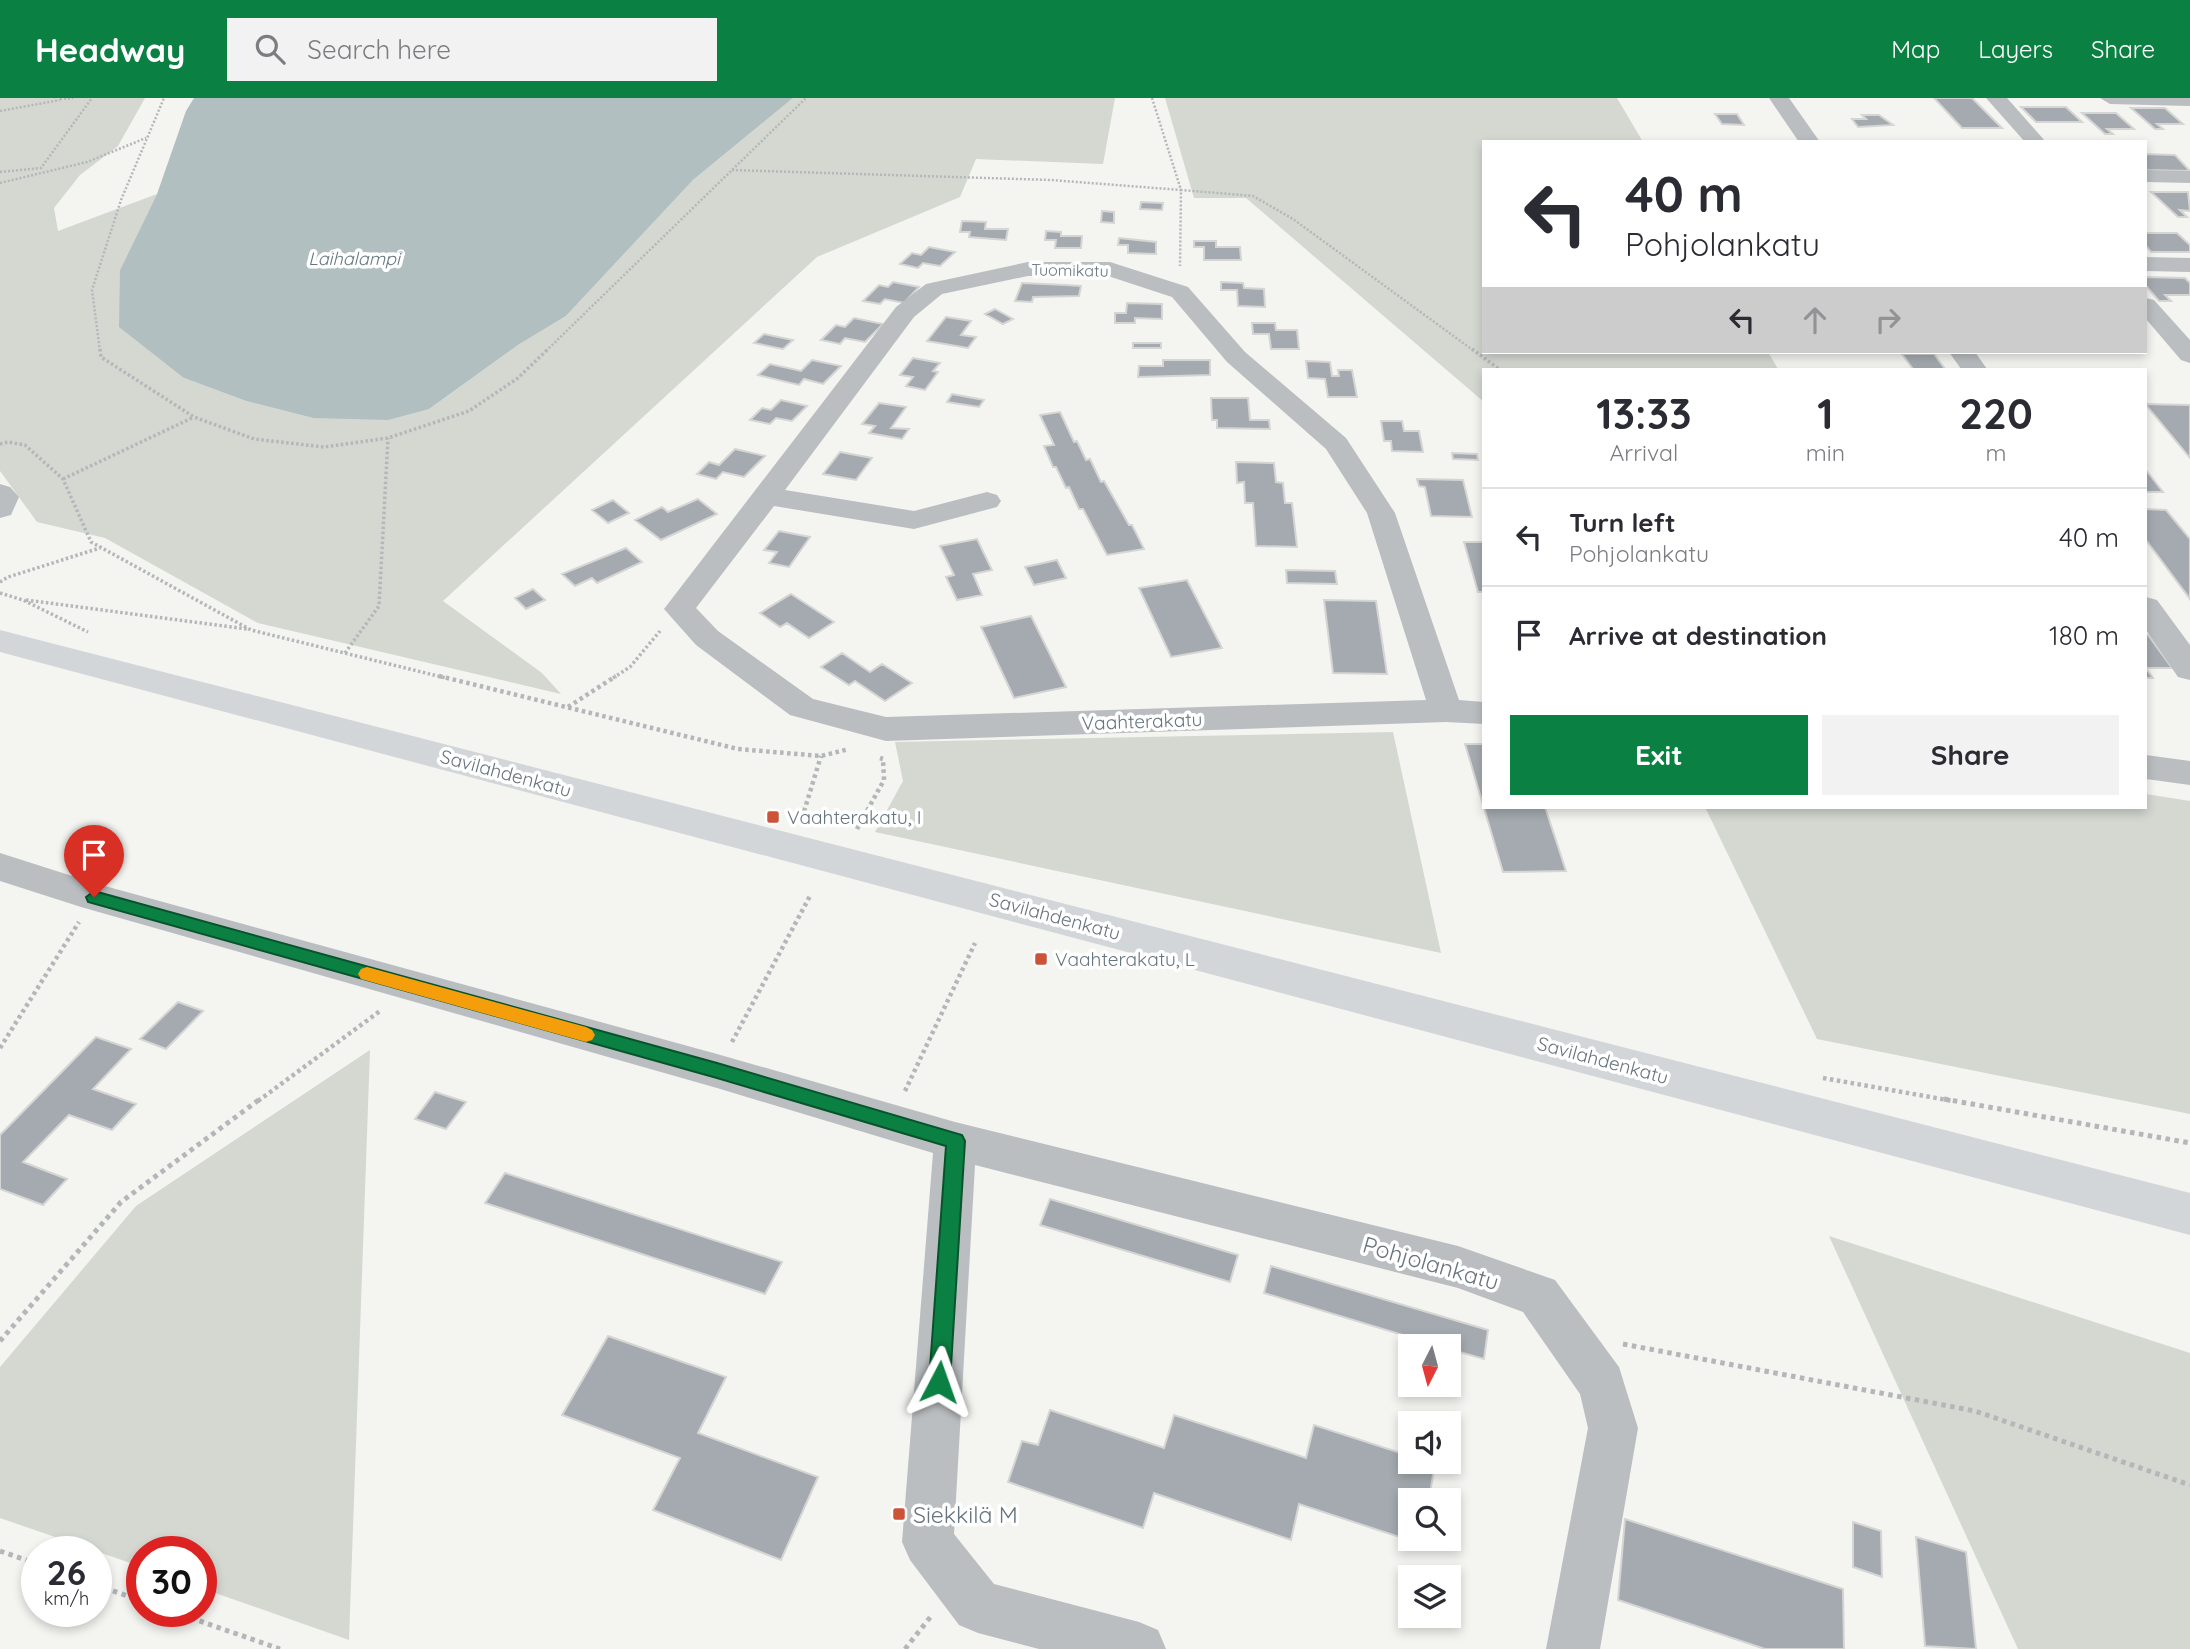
<!DOCTYPE html>
<meta charset="utf-8">
<style>
body{margin:0;font-family:Quicksand,sans-serif;background:#f2f2f3;color:#2b2b33;height:100vh;display:flex;flex-direction:column;font-size:26px;white-space:nowrap}
*{box-sizing:border-box;margin:0}
p{font-size:23px;color:#7c7c81}
.icon{flex:none;width:38px;height:38px;fill:none;stroke:currentColor;stroke-width:2;stroke-linecap:round;stroke-linejoin:round}
.map{position:relative;flex:1;overflow:hidden}
.drawer{position:absolute;left:1482px;top:270px;width:665px;height:441px;display:flex;flex-direction:column;background:#fff;border-radius:0px;box-shadow:0 4px 10px #0003}
.drawer>*{flex:none}
.banner{position:absolute;left:1482px;top:42px;width:665px;height:214px;border-radius:0px;box-shadow:0 4px 10px #0003;background:#fff;color:#2b2b33;overflow:hidden}
.needle{width:46px;rotate:186deg}
.controls{position:absolute;left:1398px;top:1236px;display:grid;gap:14px}
.controls a{display:grid;place-items:center;width:63px;height:63px;border-radius:0px;background:#fff;box-shadow:0 4px 10px #0003;font-size:35px}
.speed{position:absolute;left:21px;top:1438px;display:flex;gap:14px;font-size:35px;font-weight:700;text-align:center}
.speed>*{display:grid;place-content:center;width:91px;height:91px;border-radius:50%;background:#fff;box-shadow:0 4px 10px #0003;line-height:1}
.speed small{font-size:18px;font-weight:400}
.speed .limit{border:10px solid #d22;background:#fff;color:#111}
.pin{position:absolute;display:grid;place-items:center;width:60px;height:60px;color:#fff;margin:-72px -30px;border-radius:50% 50% 50% 0;rotate:-45deg;box-shadow:0 0 7px #0007}
.pin .icon{rotate:45deg}
.me{position:absolute;width:77px;margin:-38px;rotate:4deg;stroke-linejoin:round;filter:drop-shadow(0 0 5px #0008)}
.turn{display:flex;align-items:center;gap:24px;height:147px;padding:0 28px;font-size:32px}
.turn .icon{width:91px;height:91px;stroke-width:2.5}
.turn b{display:block;font-size:49px;line-height:60px}
.lanes{display:flex;align-items:center;height:66px;padding:0 28px;background:#0003;justify-content:center;gap:35px;direction:ltr}
.lanes .off{opacity:.35}
.eta{display:flex;justify-content:space-evenly;align-items:center;height:119px;text-align:center}
.eta b{font-size:42px;font-weight:700;line-height:49px}
.button{display:flex;gap:14px;margin-top:auto;padding:14px 28px}
.button a{flex:1;height:80px;border-radius:0px;background:#0b8043;color:#fff;font-size:28px;font-weight:700;line-height:80px;text-align:center}
.button a+a{background:#f2f2f3;color:#2b2b33}
ul{padding:0;list-style:none}
li{display:flex;align-items:center;gap:21px;height:98px;padding:0 28px;border-top:2px solid #e1e1e2}
li div{flex:1}
li b{display:block;font-size:26px}
li em{font-style:normal}
header{display:flex;align-items:center;gap:42px;box-sizing:border-box;height:98px;padding:0 35px;background:#0b8043;color:#fff}
header strong{font-size:33px}
nav{display:flex;gap:38px;margin-inline-start:auto;font-size:24px}
.search{width:490px;height:63px;background:#f2f2f3;display:flex;align-items:center;gap:18px;box-sizing:border-box;padding:0 24px;border-radius:0px;color:#7c7c81;font-size:26px}
.map>svg:first-child{display:block}
.green{fill:#d4d8d1}
.water{fill:#b2bfc1}
.building{fill:#a4aaaf;stroke:#d5d5d4;stroke-width:2}
.lines{fill:none;stroke-linecap:round;stroke-linejoin:round}
.path-far3{stroke:#b4b7b9;stroke-width:2.5;stroke-dasharray:2 2;stroke-linecap:butt}
.path-far2{stroke:#b4b7b9;stroke-width:3.5;stroke-dasharray:2.5 2.5;stroke-linecap:butt}
.path-far1{stroke:#b4b7b9;stroke-width:4.5;stroke-dasharray:3.5 3.5;stroke-linecap:butt}
.path{stroke:#b4b7b9;stroke-width:5;stroke-dasharray:4.5 4.5;stroke-linecap:butt}
.minor{fill:#babec0;fill-rule:evenodd}
.tertiary{fill:#babec0;fill-rule:evenodd}
.secondary{fill:#d2d6d9;fill-rule:evenodd}
.route{fill:#0b8043;stroke:#07532c;stroke-width:2}
.slow{fill:#f59e0b}
.poi-dot{fill:#cc5239;stroke:#fff;stroke-width:2.5}
.labels{text-anchor:middle;dominant-baseline:central;stroke-width:7;stroke-linejoin:round;paint-order:stroke}
.far-street-label{font-size:16px;fill:#67757e;stroke:#fff}
.far-water-label{font-size:18px;font-style:italic;fill:#63777b;stroke:#fff}
.street-label{font-size:19px;fill:#67757e;stroke:#fff}
.poi-label{font-size:19px;fill:#67757e;stroke:#fff;text-anchor:start}
.near-street-label{font-size:23px;fill:#67757e;stroke:#fff}
.near-poi-label{font-size:23px;fill:#67757e;stroke:#fff;text-anchor:start}
</style>
<header>
<strong>Headway</strong>
<div class="search"><svg class="icon" aria-label="search" viewBox="0 0 24 24"><circle cx="10" cy="10" r="6"/><path d="M15 15l6 6"/></svg>Search here</div>
<nav><a>Map</a><a>Layers</a><a>Share</a></nav>
</header>
<div class="map">
<svg width="2190" height="1551" viewBox="0 0 2190 1551">
<rect width="100%" height="100%" fill="#f4f4f1"/>
<!-- green -->
<path class="green" d="M0,0H145L118,48L80,77L54,110L58,133L157,96L120,172L184,280L246,303L313,320L429,311L518,247L566,218L693,82L793,0H1115L1103,66L976,61L960,99L817,159L443,503L542,575L561,596L258,525L105,440L37,424L0,373Z
M1165,0H1617L1643,44H1484V254H1768L1778,271H1484V304L1246,100H1194Z
M1393,634L1441,855L875,734L903,683L895,644Z
M2146,696L2190,703V1016L1817,941L1705,709H2146Z
M370,952L349,1542L201,1490V1454H142V1469L0,1420V1269L136,1108Z
M1829,1138L2190,1255V1551H2018Z"/>
<!-- water -->
<path class="water" d="M194,0H793L693,82L566,218L518,247L429,311L388,322L313,320L246,303L184,280L119,229L120,172L157,96L186,13Z"/>
<!-- building -->
<path class="building" d="M1934,0H1972L2002,30H1962Z
M2021,9H2066L2082,24H2036Z
M2131,10H2165L2183,26H2157L2163,31H2155Z
M2082,15H2116L2134,31H2107L2113,36H2105Z
M1715,16H1737L1744,27L1722,26Z
M1862,17H1879L1893,27L1858,29L1852,21H1866Z
M2146,56L2175,57L2190,73L2146,72Z
M2151,94H2188L2190,113L2180,112L2187,119H2178Z
M1141,104L1163,105L1162,112L1140,111Z
M1102,113L1114,114V125L1101,124Z
M962,123L986,124L985,131H1008L1006,142L969,139L970,134H960Z
M1046,133L1061,134V138H1082L1081,150H1055L1056,142H1045Z
M2146,135H2177L2190,147V154H2151L2146,148Z
M1119,140L1156,144V156L1128,155V147H1118Z
M1194,143H1216V149H1240L1241,162H1204V149H1194Z
M929,149L955,154L940,168L923,165L918,170L900,166L912,155L921,157Z
M2146,179L2185,180L2190,185V197H2165L2171,203H2159L2146,188Z
M893,184L919,189L904,205L885,201L880,206L863,203L879,187L888,189Z
M1221,184L1243,185L1244,190L1264,191L1265,209L1238,208L1237,192H1221Z
M1022,185L1066,187L1081,188L1079,198L1033,199L1032,204L1015,203Z
M1127,205L1162,206V221L1135,220V225H1115V215H1126Z
M995,211L1013,221L1003,226L985,216Z
M946,219L971,223L961,237L976,239L968,250L927,243Z
M854,220L883,226L865,244L845,240L840,246L821,242L836,227L845,229Z
M1252,225H1275L1276,232H1297L1299,251H1271L1269,236H1253Z
M764,236L793,242L783,251L754,245Z
M1133,245H1161V250H1133Z
M1902,256H1934L1945,271H1913Z
M913,260L940,265L933,273L938,274L925,292L906,288L913,279L900,277Z
M812,262L841,268L823,286L804,281L799,287L758,277L770,266L801,273Z
M1163,262H1210V277L1138,279L1139,268H1163Z
M1306,263L1330,264L1332,278H1339L1338,272H1352L1357,299H1328L1325,281L1308,280Z
M952,296L984,302L979,309L947,304Z
M1211,300H1248L1250,322H1269L1270,331L1217,330V322H1212Z
M781,302L807,308L792,323L776,320L770,326L750,322L762,310L771,312Z
M879,305L906,309L891,330L909,331L902,341L869,335L875,328L862,326Z
M2146,306L2190,307V360L2146,307Z
M1060,314L1074,344L1077,343L1086,362L1090,361L1101,384L1104,383L1129,427H1132L1144,451L1107,457L1083,411H1079L1069,389L1066,390L1056,369H1053L1044,348L1054,347L1040,317Z
M1381,323H1402L1404,333H1419L1423,354L1392,353L1391,343H1384Z
M735,351L765,358L744,379L723,374L716,381L697,376L709,364L719,367Z
M840,354L872,360L856,382L823,376Z
M1452,355L1477,356L1478,362L1453,361Z
M1236,364L1274,365L1276,384L1283,385L1285,405H1292L1297,449L1256,448L1253,405H1245L1244,384L1237,385Z
M2146,372L2163,394H2146Z
M1417,381L1463,382L1472,419L1431,418L1425,389L1419,388Z
M698,401L717,416L661,442L635,422L662,409L668,414Z
M613,402L629,415L608,425L592,412Z
M2146,411L2166,412L2190,441V501L2146,442Z
M779,433L810,439L789,469L769,465L777,454L764,452Z
M977,441L992,472L973,476L982,497L957,502L946,479L954,477L940,448Z
M1464,444H1484V494H1478Z
M626,450L642,464L597,485L592,480L575,488L562,476Z
M1057,462L1066,480L1034,487L1025,469Z
M1286,472L1335,473L1337,486L1287,485Z
M1187,482L1222,550L1171,559L1139,490Z
M533,491L545,502L526,511L515,500Z
M791,496L834,524L809,540L787,525L780,529L760,515Z
M1324,502L1376,503L1387,576L1333,575Z
M1031,518L1066,589L1014,600L981,529Z
M2146,537H2148L2172,570H2146L2153,580H2146Z
M842,555L870,574L882,566L912,585L885,603L855,583L849,587L821,569Z
M1465,646H1484V709H1545L1566,773L1503,774Z
M178,904L203,913L166,951L140,941Z
M96,939L131,951L93,991L136,1006L112,1032L69,1017L23,1064L67,1081L43,1107L0,1091V1037Z
M435,994L466,1004L446,1031L415,1021Z
M505,1075L782,1164L765,1196L485,1105Z
M1050,1101L1238,1157L1230,1184L1040,1127Z
M1271,1168L1488,1232L1484,1261L1449,1251V1248H1439L1264,1195Z
M608,1238L726,1279L698,1335L818,1379L781,1462L653,1412L680,1360L562,1317Z
M1050,1312L1164,1350L1174,1317L1306,1360L1314,1327L1410,1358V1363L1435,1365L1429,1402H1410V1440H1441L1439,1452L1299,1406L1291,1442L1154,1395L1143,1430L1008,1384L1022,1343L1038,1347Z
M1625,1421L1843,1491L1844,1551H1765L1618,1502Z
M1853,1424L1881,1433L1882,1479L1853,1469Z
M1916,1439L1966,1454L1976,1551L1925,1548Z"/>
<g class="lines">
<!-- path-far3 -->
<path class="path-far3" d="M1152,0L1181,92L1253,98L1293,121L1474,253
M60,1L73,0
M0,13L60,2
M732,72L1051,82L1181,92L1180,168
M0,74L41,70L92,0
M0,85L87,64L146,40
M100,253L92,192L121,102L164,0
M546,253L806,0"/>
<!-- path-far2 -->
<path class="path-far2" d="M100,251L101,259L194,319L254,341L324,349L388,340L469,313L518,280L548,251
M1472,251L1499,271
M0,346L8,344L25,347L63,381L91,444L251,532L446,580
M63,381L194,319
M0,484L8,479L100,450
M0,495L23,502L88,534
M26,502L247,531
M345,555L379,508L388,340
M613,580L630,569L660,533"/>
<!-- path-far1 -->
<path class="path-far1" d="M439,578L738,651L821,658L849,651
M568,609L616,578
M802,720L821,658
M857,731L884,682L883,661L880,660
M732,944L810,798
M0,950L79,824
M1823,980L1953,1003
M905,993L975,845
M258,1003L380,913"/>
<!-- path -->
<path class="path" d="M1944,1001L2190,1045
M0,1243L121,1104L260,1001
M1623,1246L1975,1313L2190,1387
M0,1453L37,1466
M96,1487L142,1503
M174,1514L280,1551
M905,1551L932,1517"/>
<!-- minor -->
<path class="minor" d="M1986,0H2007L2046,44H2025Z
M2100,0H2190V8L2110,6Z
M2146,72L2190,73V85L2146,84Z
M2146,159L2190,160V174L2146,173Z
M1028,164H1110L1188,189L1245,254L1346,340L1395,415L1459,602L1484,604V626L1446,624L886,643L790,617L696,547L664,511L896,209L926,186ZM1028,178H1108L1172,199L1227,264L1326,351L1367,415L1426,602L886,619L813,601L718,533L696,510L774,408L914,431L997,409L1001,403L997,397L987,394L914,413L785,392L914,219L942,196Z
M2146,200L2154,202L2190,242V265L2181,262L2146,221Z
M2146,657L2190,663V687L2146,681Z
M0,755L94,785L717,956L955,1024L1458,1148L1555,1182L1619,1269L1638,1330L1600,1551H1546L1588,1330L1580,1296L1523,1214L1458,1190L975,1067L954,1436L994,1486L1139,1524L1158,1532L1166,1551H1039L978,1535L959,1527L910,1462L902,1444L933,1055L717,990L81,809L0,783Z"/>
<!-- tertiary -->
<path class="tertiary" d="M1769,0H1789L1820,44H1799Z
M1949,254H1975L1987,271H1961Z
M0,386L10,389L19,399L11,417L0,420Z
M2146,499L2157,502L2190,547V582L2178,579L2146,532Z"/>
<!-- secondary -->
<path class="secondary" d="M0,532L2190,1095V1137L0,554Z"/>
</g>
<!-- route -->
<path class="route" d="M94,793L717,965L962,1037L965,1043L950,1284L946,1291L939,1294L932,1291L929,1284L946,1048L717,980L88,804L86,799Z"/>
<!-- slow -->
<path class="slow" d="M367,869L586,929L592,932L595,937L592,942L586,944L361,881L358,876L361,871Z"/>
<!-- markers -->
<g class="poi-dot">
<rect x="766" y="712" width="14" height="14" rx="3.5"/>
<rect x="1034" y="854" width="14" height="14" rx="3.5"/>
<rect x="892" y="1409" width="14" height="14" rx="3.5"/>
</g>
<g class="labels">
<!-- far-street labels -->
<g class="far-street-label">
<text transform="translate(1070 172) rotate(1)">Tuomikatu</text>
</g>
<!-- far-water labels -->
<g class="far-water-label">
<text x="354" y="160">Laihalampi</text>
</g>
<!-- street labels -->
<g class="street-label">
<text transform="translate(1142 623) rotate(-2)">Vaahterakatu</text>
<text transform="translate(506 675) rotate(15)">Savilahdenkatu</text>
<text transform="translate(1055 818) rotate(15)">Savilahdenkatu</text>
<text transform="translate(1603 962) rotate(15)">Savilahdenkatu</text>
</g>
<!-- poi labels -->
<g class="poi-label">
<text x="787" y="719">Vaahterakatu, I</text>
<text x="1055" y="861">Vaahterakatu, L</text>
</g>
<!-- near-street labels -->
<g class="near-street-label">
<text transform="translate(1431 1165) rotate(16)">Pohjolankatu</text>
</g>
<!-- near-poi labels -->
<g class="near-poi-label">
<text x="913" y="1416">Siekkilä M</text>
</g>
</g>
</svg>
<div class="controls">
<a><svg class="needle" viewBox="-14 -14 28 28"><path d="M0-13l5 13h-10z" fill="#e53935"/><path d="M0 13l5-13h-10z" fill="#7c7c81"/></svg></a>
<a><svg class="icon" aria-label="sound" viewBox="0 0 24 24"><path d="M4 9h4l5-4v14l-5-4H4zM17 9q2 3 0 6"/></svg></a>
<a><svg class="icon" aria-label="search" viewBox="0 0 24 24"><circle cx="10" cy="10" r="6"/><path d="M15 15l6 6"/></svg></a>
<a><svg class="icon" aria-label="layers" viewBox="0 0 24 24"><path d="M12 4l9 5-9 5-9-5zM3 14l9 5 9-5"/></svg></a>
</div>
<div class="speed"><div>26<small>km/h</small></div><div class="limit">30</div></div>
<div class="pin" style="left:94px;top:799px;background:#d93025"><svg class="icon" aria-label="arrive" viewBox="0 0 24 24"><path d="M6 21V4h12l-3 4 3 4H6"/></svg></div>
<svg class="me" style="left:939px;top:1284px" viewBox="-20 -20 40 40"><path d="M0-17L14 15 0 8-14 15z" fill="#0b8043" stroke="#fff" stroke-width="4"/></svg>
<div class="banner">
<div class="turn"><svg class="icon" aria-label="left" viewBox="0 0 24 24"><path d="M17 20v-9H6M10 6l-5 5 5 5"/></svg><div><b>40 m</b>Pohjolankatu</div></div>
<div class="lanes"><svg class="icon" aria-label="left" viewBox="0 0 24 24"><path d="M17 20v-9H6M10 6l-5 5 5 5"/></svg><svg class="icon off" aria-label="ahead" viewBox="0 0 24 24"><path d="M12 20V5M6 11l6-6 6 6"/></svg><svg class="icon off" aria-label="right" viewBox="0 0 24 24"><path d="M7 20v-9h11M14 6l5 5-5 5"/></svg></div>
</div>
<section class="drawer">
<div class="eta">
<div><b>13:33</b><p>Arrival</p></div>
<div><b>1</b><p>min</p></div>
<div><b>220</b><p>m</p></div>
</div>
<ul>
<li><svg class="icon" aria-label="left" viewBox="0 0 24 24"><path d="M17 20v-9H6M10 6l-5 5 5 5"/></svg><div><b>Turn left</b><p>Pohjolankatu</p></div><em>40 m</em></li>
<li><svg class="icon" aria-label="arrive" viewBox="0 0 24 24"><path d="M6 21V4h12l-3 4 3 4H6"/></svg><div><b>Arrive at destination</b></div><em>180 m</em></li>
</ul>
<div class="button"><a>Exit</a><a>Share</a></div>
</section>
</div>
